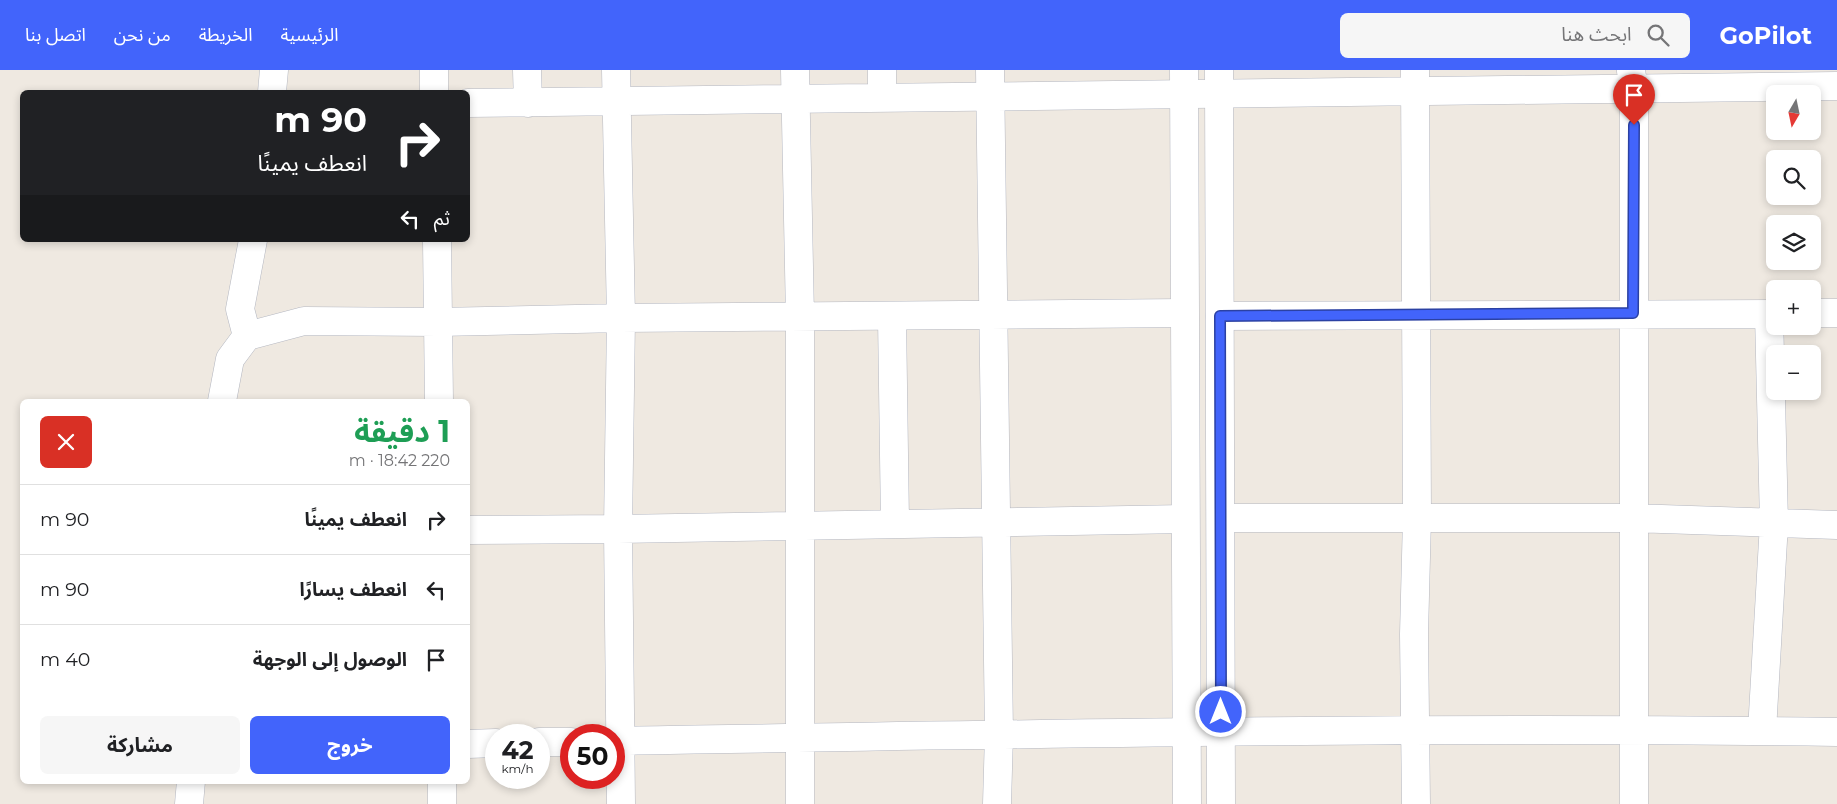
<!DOCTYPE html>
<html lang="ar">
<meta charset="utf-8">
<style>
body{margin:0;font-family:Montserrat,"Noto Sans Arabic",sans-serif;background:#f6f6f6;color:#202124;direction:rtl;height:100vh;display:flex;flex-direction:column;font-size:19px;white-space:nowrap}
*{box-sizing:border-box;margin:0}
p{font-size:16px;color:#757577}
.icon{flex:none;width:28px;height:28px;fill:none;stroke:currentColor;stroke-width:2;stroke-linecap:round;stroke-linejoin:round}
.map{position:relative;flex:1;overflow:hidden;direction:ltr}
.panel{position:absolute;left:20px;top:329px;width:450px;height:385px;display:flex;flex-direction:column;background:#fff;border-radius:8px;box-shadow:0 2px 8px #0003;direction:rtl}
.panel>*{flex:none}
.hud{position:absolute;left:20px;top:20px;width:450px;height:152px;border-radius:8px;box-shadow:0 2px 8px #0003;direction:rtl;background:#202124;color:#fff;overflow:hidden}
.needle{width:32px;rotate:189deg}
.controls{position:absolute;left:1766px;top:15px;display:grid;gap:10px}
.controls a{display:grid;place-items:center;width:55px;height:55px;border-radius:8px;background:#fff;box-shadow:0 2px 8px #0003;font-size:25px}
.speed{position:absolute;left:485px;top:654px;display:flex;gap:10px;font-size:25px;font-weight:700;text-align:center}
.speed>*{display:grid;place-content:center;width:65px;height:65px;border-radius:50%;background:#fff;box-shadow:0 2px 8px #0003;line-height:1}
.speed small{font-size:12px;font-weight:400}
.speed .limit{border:8px solid #d22;background:#fff;color:#111}
.pin{position:absolute;display:grid;place-items:center;width:42px;height:42px;color:#fff;margin:-51px -21px;border-radius:50% 50% 50% 0;rotate:-45deg;box-shadow:0 0 5px #0007}
.pin .icon{rotate:45deg}
.me{position:absolute;width:55px;margin:-28px;rotate:0deg;stroke-linejoin:round;filter:drop-shadow(0 0 4px #0008)}
.turn{display:flex;align-items:center;gap:18px;height:105px;padding:0 20px;font-size:22px}
.turn .icon{width:65px;height:65px;stroke-width:2.5}
.turn b{display:block;font-size:35px;line-height:42px}
.then{display:flex;align-items:center;height:48px;padding:0 20px;background:#0003;gap:10px;font-size:19px}
.round{display:grid;place-items:center;flex:none;width:52px;height:52px;border-radius:8px;background:#f6f6f6}
.overview{display:flex;align-items:center;justify-content:space-between;height:85px;padding:0 20px}
h1{font-size:30px;font-weight:700;line-height:38px;color:#1e9e55}
.primary-button{display:flex;gap:10px;margin-top:auto;padding:10px 20px}
.primary-button a{flex:1;height:58px;border-radius:8px;background:#4264fb;color:#fff;font-size:20px;font-weight:700;line-height:58px;text-align:center}
.primary-button a+a{background:#f6f6f6;color:#202124}
ul{padding:0;list-style:none}
li{display:flex;align-items:center;gap:15px;height:70px;padding:0 20px;border-top:1px solid #e0e0e0}
li div{flex:1}
li b{display:block;font-size:19px}
li em{font-style:normal}
header{display:flex;align-items:center;gap:30px;box-sizing:border-box;height:70px;padding:0 25px;background:#4264fb;color:#fff}
header strong{font-size:24px}
nav{display:flex;gap:28px;margin-inline-start:auto;font-size:18px}
.search{width:350px;height:45px;background:#f6f6f6;display:flex;align-items:center;gap:12px;box-sizing:border-box;padding:0 18px;border-radius:8px;color:#757577;font-size:19px}
.map>svg:first-child{display:block}
.lines{fill:none;stroke-linecap:round;stroke-linejoin:round}
.street-casing{stroke:#b4b7c1;stroke-width:29}
.secondary-casing{stroke:#b4b7c1;stroke-width:29}
.street{stroke:#fff;stroke-width:28}
.secondary{stroke:#fff;stroke-width:28}
.route-casing{stroke:#2b41a3;stroke-width:12}
.route{stroke:#4264fb;stroke-width:9}
</style>
<header>
<strong>GoPilot</strong>
<div class="search"><svg class="icon" aria-label="search" viewBox="0 0 24 24"><circle cx="10" cy="10" r="6"/><path d="M15 15l6 6"/></svg>ابحث هنا</div>
<nav><a>الرئيسية</a><a>الخريطة</a><a>من نحن</a><a>اتصل بنا</a></nav>
</header>
<div class="map">
<svg width="1837" height="734" viewBox="0 0 1837 734">
<rect width="100%" height="100%" fill="#efe9e1"/>
<g class="lines">
<defs>
<path id="street" d="M527,0L528,33
M616,0L621,248L618,459L621,734
M795,0L800,247V734
M990,0L999,664L997,734
M1415,0L1417,448L1414,564L1416,734
M1631,1L1634,18V734
M272,22L274,0
M434,22V0
M882,28V0
M468,33L1837,16
M437,170L439,331
M1812,243H1837
M1220,246L1775,244
M892,247L895,453
M247,266L240,239L253,170
M222,331L230,289L247,266L304,251L438,252L621,248L1184,243
M1221,448H1632L1837,455
M468,460L618,459L1185,449
M1762,661L1774,453L1769,244
M614,671C1021,664 1429,656 1837,662
M539,672H571
M468,674L496,673
M442,711V734
M189,734L191,711"/>
<path id="secondary" d="M1184,0L1187,734
M1219,0L1221,734"/>
</defs>
<!-- street casing -->
<use href="#street" class="street-casing"/>
<!-- secondary casing -->
<use href="#secondary" class="secondary-casing"/>
<!-- street -->
<use href="#street" class="street"/>
<!-- secondary -->
<use href="#secondary" class="secondary"/>
</g>
<g class="lines">
<defs>
<path id="route" d="M1221,642L1220,246L1633,243L1634,55"/>
</defs>
<!-- route casing -->
<use href="#route" class="route-casing"/>
<!-- route -->
<use href="#route" class="route"/>
</g>
</svg>
<div class="controls">
<a><svg class="needle" viewBox="-14 -14 28 28"><path d="M0-13l5 13h-10z" fill="#e53935"/><path d="M0 13l5-13h-10z" fill="#757577"/></svg></a>
<a><svg class="icon" aria-label="search" viewBox="0 0 24 24"><circle cx="10" cy="10" r="6"/><path d="M15 15l6 6"/></svg></a>
<a><svg class="icon" aria-label="layers" viewBox="0 0 24 24"><path d="M12 4l9 5-9 5-9-5zM3 14l9 5 9-5"/></svg></a>
<a>+</a>
<a>−</a>
</div>
<div class="speed"><div>42<small>km/h</small></div><div class="limit">50</div></div>
<div class="pin" style="left:1634px;top:55px;background:#d93025"><svg class="icon" aria-label="arrive" viewBox="0 0 24 24"><path d="M6 21V4h12l-3 4 3 4H6"/></svg></div>
<svg class="me" style="left:1221px;top:642px" viewBox="-20 -20 40 40"><circle r="17" fill="#4264fb" stroke="#fff" stroke-width="3"/><path d="M0-11L8 9 0 5-8 9z" fill="#fff"/></svg>
<div class="hud">
<div class="turn"><svg class="icon" aria-label="right" viewBox="0 0 24 24"><path d="M7 20v-9h11M14 6l5 5-5 5"/></svg><div><b>90 m</b>انعطف يمينًا</div></div>
<div class="then">ثم<svg class="icon" aria-label="left" viewBox="0 0 24 24"><path d="M17 20v-9H6M10 6l-5 5 5 5"/></svg></div>
</div>
<section class="panel">
<div class="overview"><div><h1>1 دقيقة</h1><p>220 m · 18:42</p></div><a class="round" style="background:#d93025;color:#fff"><svg class="icon" aria-label="close" viewBox="0 0 24 24"><path d="M6 6l12 12M18 6L6 18"/></svg></a></div>
<ul>
<li><svg class="icon" aria-label="right" viewBox="0 0 24 24"><path d="M7 20v-9h11M14 6l5 5-5 5"/></svg><div><b>انعطف يمينًا</b></div><em>90 m</em></li>
<li><svg class="icon" aria-label="left" viewBox="0 0 24 24"><path d="M17 20v-9H6M10 6l-5 5 5 5"/></svg><div><b>انعطف يسارًا</b></div><em>90 m</em></li>
<li><svg class="icon" aria-label="arrive" viewBox="0 0 24 24"><path d="M6 21V4h12l-3 4 3 4H6"/></svg><div><b>الوصول إلى الوجهة</b></div><em>40 m</em></li>
</ul>
<div class="primary-button"><a>خروج</a><a>مشاركة</a></div>
</section>
</div>
